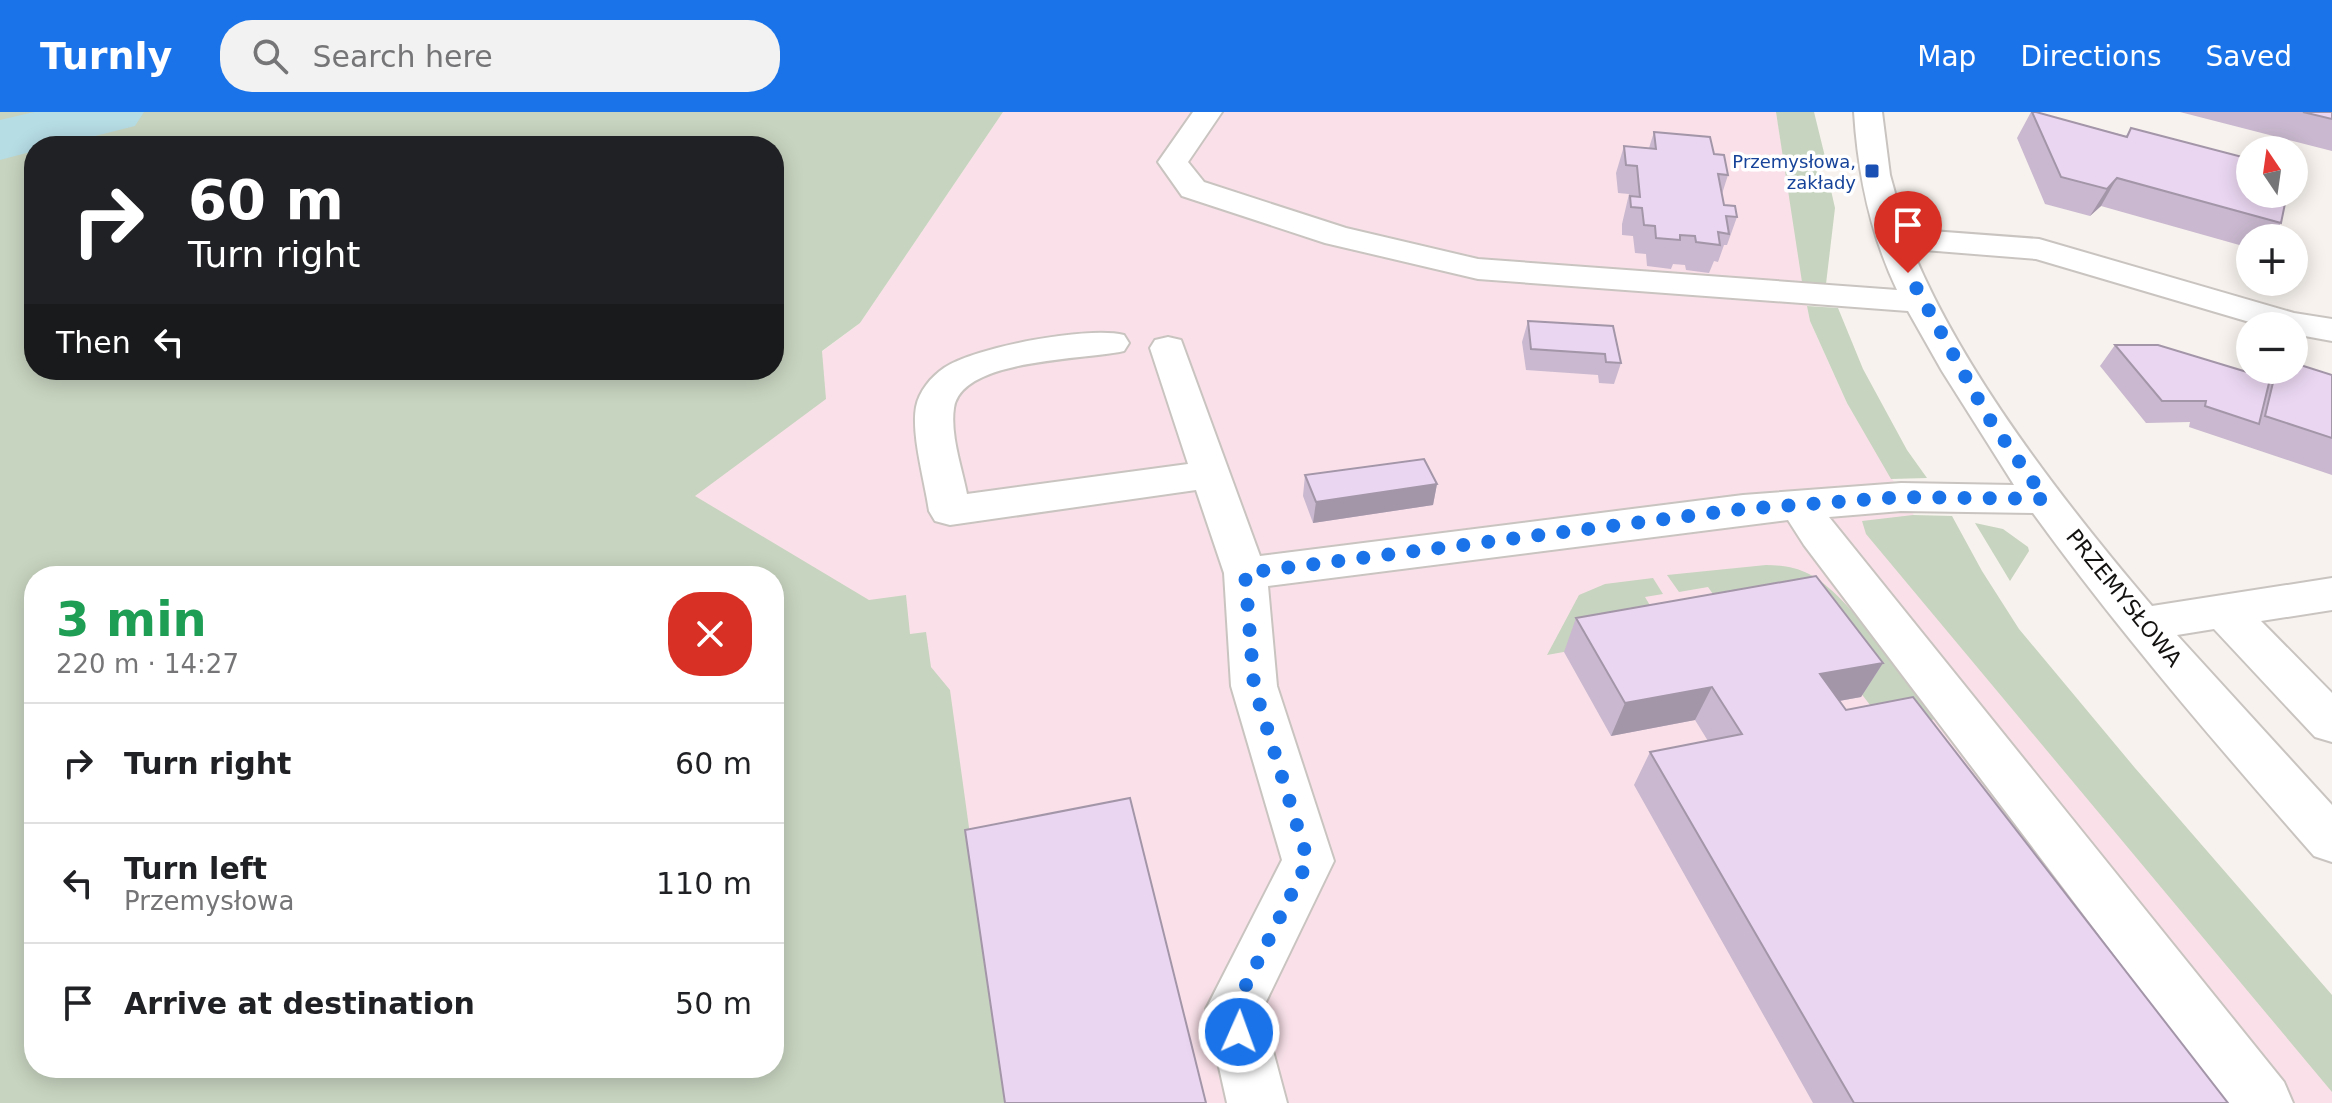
<!DOCTYPE html>
<meta charset="utf-8">
<style>
body{margin:0;font-family:"DejaVu Sans",sans-serif;background:#f2f2f2;color:#202124;height:100vh;display:flex;flex-direction:column;font-size:30px;white-space:nowrap}
*{box-sizing:border-box;margin:0}
p{font-size:26px;color:#757577}
.icon{flex:none;width:44px;height:44px;fill:none;stroke:currentColor;stroke-width:2;stroke-linecap:round;stroke-linejoin:round}
.map{position:relative;flex:1;overflow:hidden}
.sheet{position:absolute;left:24px;top:454px;width:760px;height:512px;display:flex;flex-direction:column;background:#fff;border-radius:32px;box-shadow:0 4px 20px #0003}
.sheet>*{flex:none}
.guide{position:absolute;left:24px;top:24px;width:760px;height:244px;border-radius:32px;box-shadow:0 4px 20px #0003;background:#202124;color:#fff;overflow:hidden}
.needle{width:52px;rotate:347deg}
.tools{position:absolute;left:2236px;top:24px;display:grid;gap:16px}
.tools a{display:grid;place-items:center;width:72px;height:72px;border-radius:50%;background:#fff;box-shadow:0 4px 20px #0003;font-size:40px}
.pin{position:absolute;display:grid;place-items:center;width:68px;height:68px;color:#fff;margin:-82px -34px;border-radius:50% 50% 50% 0;rotate:-45deg;box-shadow:0 0 8px #0007}
.pin .icon{rotate:45deg}
.me{position:absolute;width:88px;margin:-44px;rotate:2deg;stroke-linejoin:round;filter:drop-shadow(0 0 6px #0008)}
.turn{display:flex;align-items:center;gap:28px;height:168px;padding:0 32px;font-size:36px}
.turn .icon{width:104px;height:104px;stroke-width:2.5}
.turn b{display:block;font-size:56px;line-height:68px}
.then{display:flex;align-items:center;height:76px;padding:0 32px;background:#0003;gap:16px;font-size:30px}
.round{display:grid;place-items:center;flex:none;width:84px;height:84px;border-radius:32px;background:#f2f2f2}
.headline{display:flex;align-items:center;justify-content:space-between;height:136px;padding:0 32px}
h1{font-size:48px;font-weight:700;line-height:60px;color:#1e9e55}
ul{padding:0;list-style:none}
li{display:flex;align-items:center;gap:24px;height:120px;padding:0 32px;border-top:2px solid #e0e0e0}
li div{flex:1}
li b{display:block;font-size:30px}
li em{font-style:normal}
header{display:flex;align-items:center;gap:48px;box-sizing:border-box;height:112px;padding:0 40px;background:#1a73e8;color:#fff}
header strong{font-size:38px}
nav{display:flex;gap:44px;margin-inline-start:auto;font-size:28px}
.search{width:560px;height:72px;background:#f2f2f2;display:flex;align-items:center;gap:20px;box-sizing:border-box;padding:0 28px;border-radius:32px;color:#757577;font-size:30px}
.map>svg:first-child{display:block}
.industrial{fill:#fae1e9}
.green{fill:#c7d4bf;fill-rule:evenodd}
.lines{fill:none;stroke-linecap:round;stroke-linejoin:round}
.river{fill:#b6dce4;fill-rule:evenodd}
.minor-casing{stroke:#c9c4c0;stroke-width:4}
.minor{fill:#fff;fill-rule:evenodd}
.wall{fill:#c9b8cf}
.shaded-wall{fill:#a496a9}
.building{fill:#ead6f1;stroke:#a496a9;stroke-width:2}
.route{stroke:#1a73e8;stroke-width:14;stroke-dasharray:0 25.2}
.transit-dot{fill:#1a4fb4;stroke:#fff;stroke-width:3}
.labels{text-anchor:middle;dominant-baseline:central;stroke-width:7;stroke-linejoin:round;paint-order:stroke}
.far-transit-label{font-size:18px;fill:#164399;stroke:#fff;text-anchor:end}
.street-label{font-size:22px;fill:#141211;stroke:#fff}
</style>
<header>
<strong>Turnly</strong>
<div class="search"><svg class="icon" aria-label="search" viewBox="0 0 24 24"><circle cx="10" cy="10" r="6"/><path d="M15 15l6 6"/></svg>Search here</div>
<nav><a>Map</a><a>Directions</a><a>Saved</a></nav>
</header>
<div class="map">
<svg width="2332" height="991" viewBox="0 0 2332 991">
<rect width="100%" height="100%" fill="#f7f2ed"/>
<!-- industrial -->
<path class="industrial" d="M1003,0H1776L1810,209L1847,291L1934,437L2332,949V991H945L774,464L615,395L860,211Z"/>
<!-- green -->
<path class="green" d="M0,0H1003L860,211L822,239L826,287L695,384L869,488L906,483L910,522L926,520L931,555L950,578L1007,991H0ZM34,34H774V258H34ZM34,464H774V956H34Z
M1776,0H1814L1828,57H1816L1820,73L1830,74L1835,96L1826,172L1802,170Z
M1807,194L1838,196L1863,257L1907,338L1927,366L1891,367L1847,291L1810,209Z
M1913,403L1952,404L1982,459L2019,517L2135,656L2332,883V980L1866,422L1862,409Z
M1975,411L2003,417L2028,435L2029,439L2010,469Z
M1766,453C1781,453 1796,455 1809,462C1848,481 1907,571 1935,607L1890,619L1797,498L1727,502L1708,475L1679,480L1667,463Z
M1653,466L1663,482L1645,485L1661,512L1685,518L1547,543L1579,483L1605,472Z"/>
<g class="lines">
<!-- river -->
<path class="river" d="M34,0H144L135,14L55,34H34V39L0,48V8Z"/>
<defs>
<path id="minor" d="M1193,0H1222L1188,50L1204,70L1346,116L1478,147L1897,178C1870,121 1858,63 1854,0H1882L1890,63L1905,117L2039,127L2294,201L2332,207V229L2294,222V214H2263L2036,147L1912,137C1962,260 2066,393 2152,494L2332,466V498L2261,509L2332,581V630L2315,625L2214,517L2177,523L2332,693V750L2314,744C2216,632 2120,521 2033,401L1901,399L1829,405L2284,970L2293,991H2226L1804,433L1788,408L1268,474L1277,574L1334,749L1262,898L1287,991H1227L1206,897L1282,748L1231,574L1224,461L1196,378L950,413L935,409L929,399C925,370 911,323 916,295C919,279 931,265 944,256C975,235 1088,214 1124,223L1129,231L1124,239C1086,248 961,246 954,296C950,323 962,356 967,382L1188,352L1150,236L1155,228L1168,225L1181,228L1260,444L1743,383L1901,371L2014,373L1942,259L1908,199L1478,167L1325,131L1182,84L1158,50Z"/>
</defs>
<!-- minor casing -->
<use href="#minor" class="minor-casing"/>
<!-- minor -->
<use href="#minor" class="minor"/>
</g>
<!-- wall -->
<path class="wall" d="M2031,0H2036L2126,24L2131,16L2281,111L2270,126H2250V136L2101,94L2090,104L2045,92L2017,26Z
M2180,0H2332V39Z
M1654,20L1714,42L1728,63L1722,82L1724,93L1737,105L1727,133H1724L1718,150L1714,149L1709,161L1686,158L1685,153L1673,152L1671,157L1647,154L1646,142L1635,141L1633,124L1622,123V112L1629,82L1618,81L1616,61L1624,34L1649,36Z
M1528,209L1613,214L1621,251L1614,272L1599,271L1598,263L1526,258L1522,230Z
M2115,233L2264,265L2269,258H2294L2332,263V363L2189,315L2190,310L2146,311L2100,254Z
M1305,363L1437,372L1433,393L1313,411L1303,384Z
M1576,506L1883,551L1861,585L1839,589L1846,598L2228,991H1813L1634,673L1650,640L1708,629L1695,608L1611,624L1564,540Z"/>
<!-- shaded-wall -->
<path class="shaded-wall" d="M2117,66L2101,94L2090,104L2107,77Z
M1437,372L1433,393L1313,411L1316,390Z
M1883,551L1861,585L1800,596L1820,562Z
M1712,575L1695,608L1611,624L1625,591Z"/>
<!-- building -->
<path class="building" d="M2032,0H2036L2127,25L2131,16L2250,47V82H2287L2281,111L2117,66L2107,77L2061,65Z
M2303,0H2332V7Z
M1654,20L1710,25L1714,42L1724,43L1728,63L1718,62L1724,93L1735,94L1737,105L1726,104L1729,122L1718,120L1720,133L1696,130L1695,124L1680,123V128L1656,126L1655,114L1644,113L1642,96L1631,95L1630,84L1640,85L1637,54L1626,53L1624,34L1656,37Z
M1528,209L1613,214L1621,251L1606,250L1605,242L1531,237Z
M2115,233H2158L2270,267L2259,312L2205,294L2206,289H2162Z
M2294,251L2332,263V326L2265,304L2276,258H2294Z
M1424,347L1437,372L1316,390L1305,363Z
M1816,464L1883,551L1820,562L1846,598L1913,585L2228,991H1854L1650,640L1742,622L1712,575L1625,591L1576,506Z
M1130,686L1206,991H1005L965,718Z"/>
<g class="lines">
<!-- route -->
<path class="route" d="M1239,920L1234,897L1308,749L1254,574L1245,461L1743,397L1901,385L2045,387L1988,305L1908,161"/>
</g>
<!-- markers -->
<rect class="transit-dot" x="1864" y="51" width="16" height="16" rx="4"/>
<g class="labels">
<!-- far-transit labels -->
<g class="far-transit-label">
<text x="1856" y="49">Przemysłowa,<tspan x="1856" dy="21">zakłady</tspan></text>
</g>
<!-- street labels -->
<g class="street-label">
<text transform="translate(2124 486) rotate(51)">PRZEMYSŁOWA</text>
</g>
</g>
</svg>
<div class="tools">
<a><svg class="needle" viewBox="-14 -14 28 28"><path d="M0-13l5 13h-10z" fill="#e53935"/><path d="M0 13l5-13h-10z" fill="#757577"/></svg></a>
<a>+</a>
<a>−</a>
</div>
<div class="pin" style="left:1908px;top:161px;background:#d93025"><svg class="icon" aria-label="arrive" viewBox="0 0 24 24"><path d="M6 21V4h12l-3 4 3 4H6"/></svg></div>
<svg class="me" style="left:1239px;top:920px" viewBox="-20 -20 40 40"><circle r="17" fill="#1a73e8" stroke="#fff" stroke-width="3"/><path d="M0-11L8 9 0 5-8 9z" fill="#fff"/></svg>
<div class="guide">
<div class="turn"><svg class="icon" aria-label="right" viewBox="0 0 24 24"><path d="M7 20v-9h11M14 6l5 5-5 5"/></svg><div><b>60 m</b>Turn right</div></div>
<div class="then">Then<svg class="icon" aria-label="left" viewBox="0 0 24 24"><path d="M17 20v-9H6M10 6l-5 5 5 5"/></svg></div>
</div>
<section class="sheet">
<div class="headline"><div><h1>3 min</h1><p>220 m · 14:27</p></div><a class="round" style="background:#d93025;color:#fff"><svg class="icon" aria-label="close" viewBox="0 0 24 24"><path d="M6 6l12 12M18 6L6 18"/></svg></a></div>
<ul>
<li><svg class="icon" aria-label="right" viewBox="0 0 24 24"><path d="M7 20v-9h11M14 6l5 5-5 5"/></svg><div><b>Turn right</b></div><em>60 m</em></li>
<li><svg class="icon" aria-label="left" viewBox="0 0 24 24"><path d="M17 20v-9H6M10 6l-5 5 5 5"/></svg><div><b>Turn left</b><p>Przemysłowa</p></div><em>110 m</em></li>
<li><svg class="icon" aria-label="arrive" viewBox="0 0 24 24"><path d="M6 21V4h12l-3 4 3 4H6"/></svg><div><b>Arrive at destination</b></div><em>50 m</em></li>
</ul>
</section>
</div>
